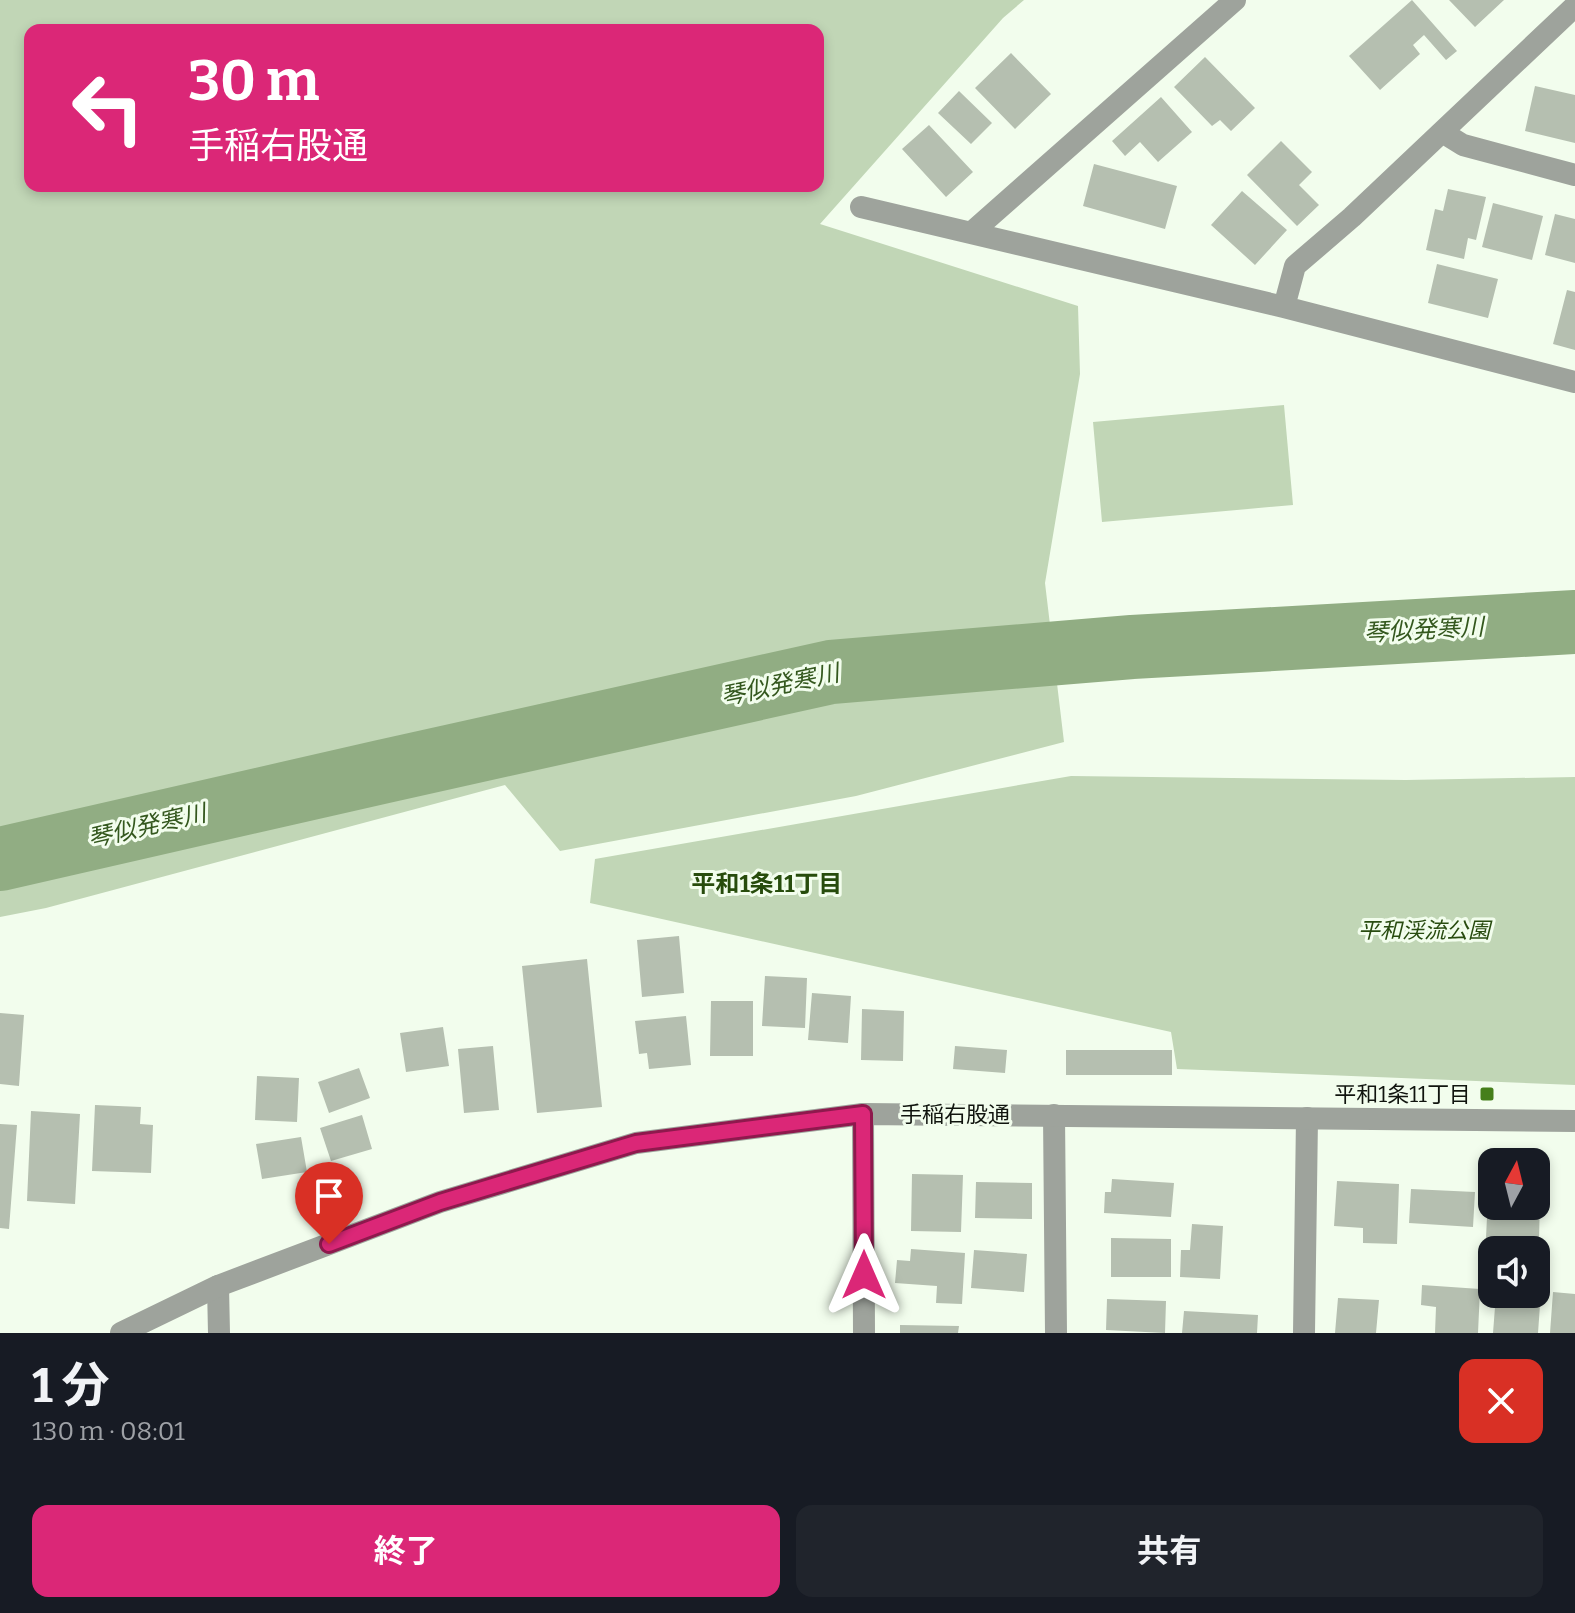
<!DOCTYPE html>
<html lang="ja">
<meta charset="utf-8">
<style>
body{margin:0;font-family:Bitter,"Noto Sans JP",serif;background:#20242c;color:#f1f3f6;height:100vh;display:flex;flex-direction:column;font-size:30px;white-space:nowrap}
*{box-sizing:border-box;margin:0}
p{font-size:26px;color:#9ea1a6}
.icon{flex:none;width:44px;height:44px;fill:none;stroke:currentColor;stroke-width:2;stroke-linecap:round;stroke-linejoin:round}
.map{position:relative;height:1333px;overflow:hidden}
.side{display:flex;flex-direction:column;background:#171b24;flex:1}
.side>*{flex:none}
.guide{position:absolute;left:24px;top:24px;width:800px;height:168px;border-radius:16px;box-shadow:0 4px 12px #0003;background:#db2777;color:#fff;overflow:hidden}
.needle{width:52px;rotate:7deg}
.fabs{position:absolute;left:1478px;top:1148px;display:grid;gap:16px}
.fabs a{display:grid;place-items:center;width:72px;height:72px;border-radius:16px;background:#171b24;box-shadow:0 4px 12px #0003;font-size:40px}
.pin{position:absolute;display:grid;place-items:center;width:68px;height:68px;color:#fff;margin:-82px -34px;border-radius:50% 50% 50% 0;rotate:-45deg;box-shadow:0 0 8px #0007}
.pin .icon{rotate:45deg}
.me{position:absolute;width:88px;margin:-44px;rotate:0deg;stroke-linejoin:round;filter:drop-shadow(0 0 6px #0008)}
.turn{display:flex;align-items:center;gap:28px;height:168px;padding:0 32px;font-size:36px}
.turn .icon{width:104px;height:104px;stroke-width:2.5}
.turn b{display:block;font-size:56px;line-height:68px}
.round{display:grid;place-items:center;flex:none;width:84px;height:84px;border-radius:16px;background:#20242c}
.summary{display:flex;align-items:center;justify-content:space-between;height:136px;padding:0 32px}
h1{font-size:48px;font-weight:700;line-height:60px}
.primary-button{display:flex;gap:16px;margin-top:auto;padding:16px 32px}
.primary-button a{flex:1;height:92px;border-radius:16px;background:#db2777;color:#fff;font-size:32px;font-weight:700;line-height:92px;text-align:center}
.primary-button a+a{background:#20242c;color:#f1f3f6}
.map>svg:first-child{display:block}
.green{fill:#c1d6b6;fill-rule:evenodd}
.lines{fill:none;stroke-linecap:round;stroke-linejoin:round}
.river{stroke:#91ad83;stroke-width:64}
.building{fill:#b5bfb0}
.minor{stroke:#9ea39c;stroke-width:22}
.tertiary{stroke:#9ea39c;stroke-width:22}
.route-casing{stroke:#8e194d;stroke-width:20}
.route{stroke:#db2777;stroke-width:14}
.poi-dot{fill:#457f1a;stroke:#f2fded;stroke-width:3}
.labels{text-anchor:middle;dominant-baseline:central;stroke-width:6;stroke-linejoin:round;paint-order:stroke}
.park-label{font-size:22px;font-style:italic;fill:#294c10;stroke:#f2fded}
.poi-label{font-size:22px;fill:#10140e;stroke:#f2fded;text-anchor:end}
.street-label{font-size:22px;fill:#10140e;stroke:#f2fded}
.water-label{font-size:24px;font-style:italic;fill:#34581e;stroke:#f2fded}
.neighbourhood-label{font-size:24px;font-weight:bold;fill:#274c0c;stroke:#f2fded}
</style>
<div class="map">
<svg width="1575" height="1333" viewBox="0 0 1575 1333">
<rect width="100%" height="100%" fill="#f2fded"/>
<!-- green -->
<path class="green" d="M0,0H1024L1003,18L820,224L1078,306L1080,374L1045,583L1064,742L856,796L560,851L505,785L46,908L0,917ZM30,30H818V186H30Z
M1284,405L1293,505L1102,522L1093,422Z
M1071,776L1406,780L1575,777V1085L1177,1069L1171,1032L590,903L595,859Z"/>
<g class="lines">
<!-- river -->
<path class="river" d="M0,859L381,772L831,672L1132,647L1575,622"/>
</g>
<!-- building -->
<path class="building" d="M1412,0L1457,51L1446,60L1424,35L1413,45L1420,54L1380,90L1349,56Z
M1449,0H1504L1475,27Z
M1011,53L1051,94L1015,129L975,88Z
M1205,57L1255,108L1231,131L1220,120L1212,126L1174,87Z
M1535,86L1575,95V143L1525,131Z
M959,91L992,123L971,144L938,113Z
M1161,97L1192,132L1158,162L1140,142L1125,156L1112,141Z
M929,125L973,172L946,197L902,149Z
M1281,141L1312,172L1299,185L1319,205L1297,226L1247,175Z
M1094,164L1177,186L1165,229L1083,206Z
M1448,189L1486,197L1476,240L1468,238L1464,259L1426,250L1435,209L1443,211Z
M1242,191L1287,230L1255,265L1211,225Z
M1493,203L1543,216L1532,260L1482,247Z
M1555,214L1575,219V263L1545,255Z
M1437,264L1498,279L1488,318L1428,303Z
M1567,290L1575,292V350L1553,344Z
M679,936L684,993L642,997L637,940Z
M587,959L602,1107L537,1113L522,966Z
M765,976L807,978L805,1028L762,1026Z
M812,993L851,996L848,1043L808,1040Z
M711,1001H753V1056H710Z
M862,1009L904,1011L903,1061L861,1060Z
M0,1013L24,1015L19,1086L0,1084Z
M686,1016L691,1065L649,1069L647,1053L639,1054L635,1021Z
M443,1027L449,1066L406,1072L400,1033Z
M493,1046L499,1110L464,1113L458,1049Z
M955,1046L1007,1050L1005,1073L953,1069Z
M1066,1050H1172V1075H1066Z
M359,1068L370,1098L329,1113L318,1082Z
M257,1076L299,1078L297,1122L255,1120Z
M95,1105L141,1107L140,1124L153,1125L151,1173L92,1171Z
M31,1111L80,1114L75,1204L27,1201Z
M362,1115L372,1149L331,1161L320,1128Z
M0,1124L17,1125L9,1229L0,1228Z
M301,1137L307,1172L262,1179L256,1144Z
M912,1174L963,1175L961,1232L911,1231Z
M1112,1179L1174,1183L1171,1217L1104,1213L1105,1192H1111Z
M1337,1181L1399,1184L1397,1244L1363,1243V1228L1334,1226Z
M976,1182L1032,1183V1219L975,1218Z
M1411,1189L1475,1192L1473,1227L1409,1223Z
M1488,1196H1492V1206H1536V1198H1540L1539,1241L1486,1238Z
M1192,1224L1223,1226L1220,1279L1180,1277L1181,1250H1190Z
M1111,1238L1171,1239V1277H1111Z
M911,1249L965,1253L962,1304L936,1303L937,1286L895,1283L897,1260L910,1261Z
M974,1250L1027,1254L1024,1292L971,1288Z
M1422,1285L1480,1289L1478,1333H1435L1436,1307L1421,1305Z
M1536,1290L1541,1291L1538,1333H1493L1496,1294H1536Z
M1553,1292L1575,1294V1333H1550Z
M1338,1298L1379,1300L1376,1333H1335Z
M1107,1299L1166,1301L1165,1333L1106,1330Z
M1184,1311L1258,1315L1257,1333H1182Z
M900,1325L959,1326L958,1333H900Z"/>
<g class="lines">
<!-- minor -->
<path class="minor" d="M1442,132L1463,145L1575,175
M861,207L1284,307L1575,382
M971,233L1235,0
M1284,307L1295,266L1352,217L1575,6
M863,1114L864,1333
M1054,1115L1056,1333
M218,1286L219,1333
M1304,1333L1307,1118"/>
<!-- tertiary -->
<path class="tertiary" d="M121,1333L218,1286L440,1202L636,1143L863,1114L1575,1121"/>
</g>
<g class="lines">
<defs>
<path id="route" d="M329,1244L440,1202L636,1143L863,1114L864,1275"/>
</defs>
<!-- route casing -->
<use href="#route" class="route-casing"/>
<!-- route -->
<use href="#route" class="route"/>
</g>
<!-- markers -->
<rect class="poi-dot" x="1479" y="1086" width="16" height="16" rx="4"/>
<g class="labels">
<!-- park labels -->
<g class="park-label">
<text x="1424" y="930">平和渓流公園</text>
</g>
<!-- poi labels -->
<g class="poi-label">
<text x="1471" y="1094">平和1条11丁目</text>
</g>
<!-- street labels -->
<g class="street-label">
<text x="955" y="1114">手稲右股通</text>
</g>
<!-- water labels -->
<g class="water-label">
<text transform="translate(1424 630) rotate(-3)">琴似発寒川</text>
<text transform="translate(780 685) rotate(-12)">琴似発寒川</text>
<text transform="translate(147 826) rotate(-13)">琴似発寒川</text>
</g>
<!-- neighbourhood labels -->
<g class="neighbourhood-label">
<text x="767" y="884">平和1条11丁目</text>
</g>
</g>
</svg>
<div class="fabs">
<a><svg class="needle" viewBox="-14 -14 28 28"><path d="M0-13l5 13h-10z" fill="#e53935"/><path d="M0 13l5-13h-10z" fill="#9ea1a6"/></svg></a>
<a><svg class="icon" aria-label="sound" viewBox="0 0 24 24"><path d="M4 9h4l5-4v14l-5-4H4zM17 9q2 3 0 6"/></svg></a>
</div>
<div class="pin" style="left:329px;top:1244px;background:#d93025"><svg class="icon" aria-label="arrive" viewBox="0 0 24 24"><path d="M6 21V4h12l-3 4 3 4H6"/></svg></div>
<svg class="me" style="left:864px;top:1275px" viewBox="-20 -20 40 40"><path d="M0-17L14 15 0 8-14 15z" fill="#db2777" stroke="#fff" stroke-width="4"/></svg>
<div class="guide">
<div class="turn"><svg class="icon" aria-label="left" viewBox="0 0 24 24"><path d="M17 20v-9H6M10 6l-5 5 5 5"/></svg><div><b>30 m</b>手稲右股通</div></div>
</div>
</div>
<section class="side">
<div class="summary"><div><h1>1 分</h1><p>130 m · 08:01</p></div><a class="round" style="background:#d93025;color:#fff"><svg class="icon" aria-label="close" viewBox="0 0 24 24"><path d="M6 6l12 12M18 6L6 18"/></svg></a></div>
<div class="primary-button"><a>終了</a><a>共有</a></div>
</section>
